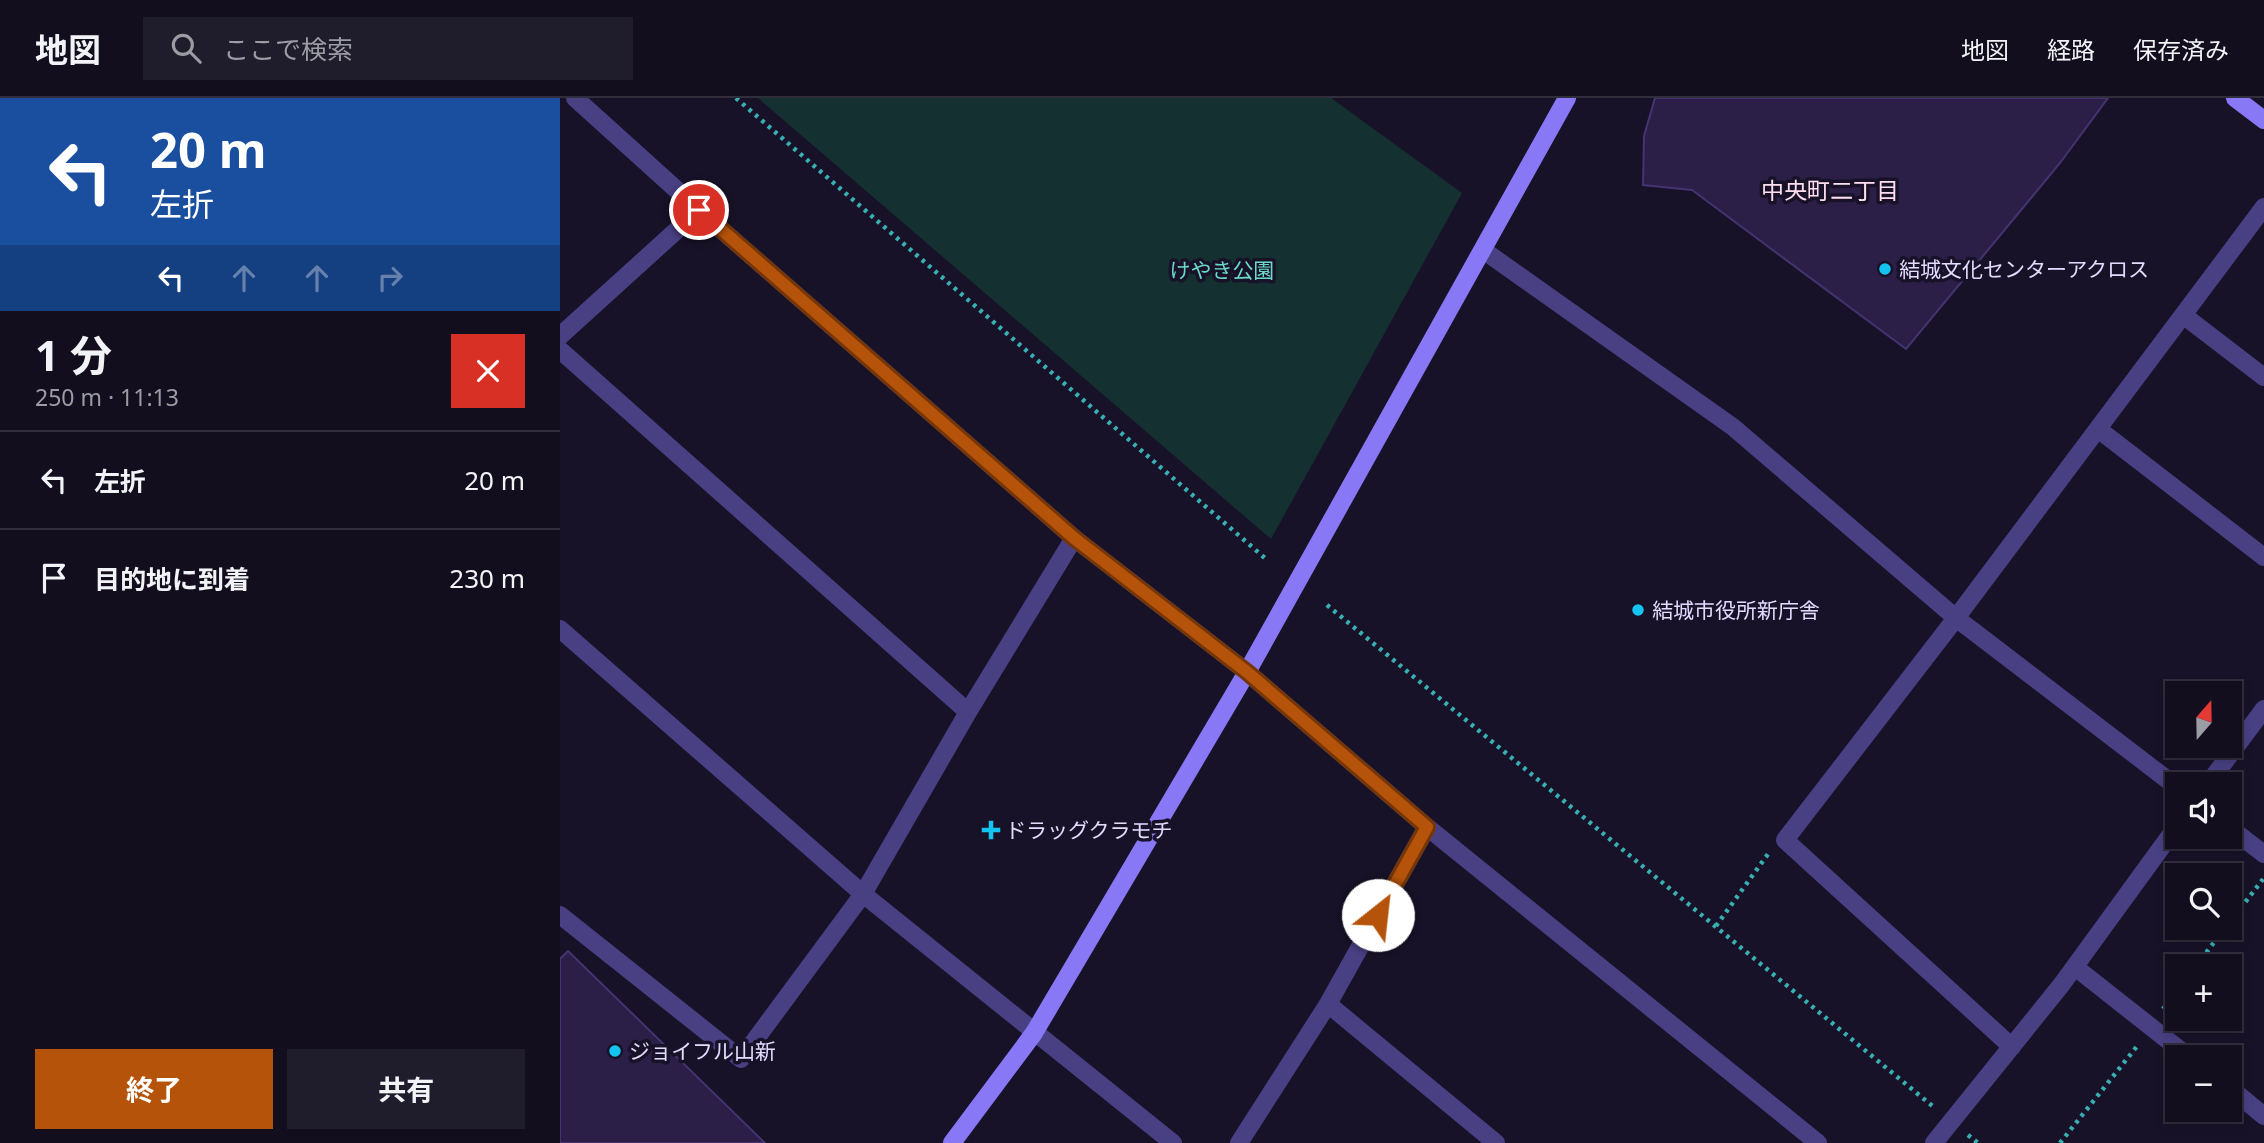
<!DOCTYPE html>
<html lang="ja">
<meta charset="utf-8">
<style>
body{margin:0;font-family:"Noto Sans","Noto Sans JP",sans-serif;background:#1f1c2b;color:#f1f3f6;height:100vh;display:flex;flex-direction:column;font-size:26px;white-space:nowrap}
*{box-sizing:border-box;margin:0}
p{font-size:23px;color:#9c9ca4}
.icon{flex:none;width:38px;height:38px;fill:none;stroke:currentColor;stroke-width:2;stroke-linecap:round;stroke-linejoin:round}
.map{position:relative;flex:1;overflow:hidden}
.panel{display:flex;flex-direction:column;background:#120e1e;width:560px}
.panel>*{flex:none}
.top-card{background:#1a4fa0;color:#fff;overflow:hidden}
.needle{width:46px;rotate:20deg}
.tools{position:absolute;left:1605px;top:583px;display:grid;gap:14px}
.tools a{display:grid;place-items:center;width:77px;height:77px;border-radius:0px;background:#120e1e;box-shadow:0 4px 10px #0003,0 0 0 2px #312e3c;font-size:35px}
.pin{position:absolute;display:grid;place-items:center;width:60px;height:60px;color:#fff;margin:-30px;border:4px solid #fff;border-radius:50%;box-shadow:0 2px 7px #0007}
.me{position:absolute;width:77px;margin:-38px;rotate:29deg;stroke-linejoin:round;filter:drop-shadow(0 0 5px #0008)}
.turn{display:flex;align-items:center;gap:24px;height:147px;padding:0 35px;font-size:32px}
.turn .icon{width:91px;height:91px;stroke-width:2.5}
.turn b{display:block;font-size:49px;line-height:60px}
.lanes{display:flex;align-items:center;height:66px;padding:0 35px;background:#0003;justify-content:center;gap:35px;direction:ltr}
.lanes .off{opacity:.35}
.round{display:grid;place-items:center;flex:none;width:74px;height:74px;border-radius:0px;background:#1f1c2b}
.summary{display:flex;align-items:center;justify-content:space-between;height:119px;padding:0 35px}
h1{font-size:42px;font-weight:700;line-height:52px}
.button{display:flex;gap:14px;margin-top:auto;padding:14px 35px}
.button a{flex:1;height:80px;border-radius:0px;background:#b45309;color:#fff;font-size:28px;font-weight:700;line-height:80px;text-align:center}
.button a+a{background:#1f1c2b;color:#f1f3f6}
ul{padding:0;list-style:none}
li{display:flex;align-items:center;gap:21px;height:98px;padding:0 35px;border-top:2px solid #312e3c}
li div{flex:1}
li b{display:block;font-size:26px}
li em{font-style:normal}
header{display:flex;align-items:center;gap:42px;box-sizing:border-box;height:98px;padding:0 35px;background:#120e1e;border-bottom:2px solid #312e3c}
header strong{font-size:33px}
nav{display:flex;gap:38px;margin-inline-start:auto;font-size:24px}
.search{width:490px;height:63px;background:#1f1c2b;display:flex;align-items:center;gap:18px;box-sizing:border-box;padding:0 24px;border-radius:0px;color:#9c9ca4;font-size:26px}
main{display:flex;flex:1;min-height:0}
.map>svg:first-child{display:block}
.green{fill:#153031}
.building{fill:#2b1f48;stroke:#453372;stroke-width:2}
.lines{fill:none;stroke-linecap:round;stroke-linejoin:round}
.path{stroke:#38afb3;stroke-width:4.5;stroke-dasharray:3.5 5;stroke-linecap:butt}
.street{stroke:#494084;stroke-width:18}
.secondary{stroke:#8878f6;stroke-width:18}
.route-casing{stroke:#753606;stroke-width:18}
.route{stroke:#b45309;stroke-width:12}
.poi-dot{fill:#14c4f0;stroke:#181228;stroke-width:2.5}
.labels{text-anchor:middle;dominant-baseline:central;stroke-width:7;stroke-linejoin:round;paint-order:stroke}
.poi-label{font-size:21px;fill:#e2dbfd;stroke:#181228;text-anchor:start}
.park-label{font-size:21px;fill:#6ad9c8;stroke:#181228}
.neighbourhood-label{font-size:23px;fill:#fdddee;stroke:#181228}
</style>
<header>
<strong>地図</strong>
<div class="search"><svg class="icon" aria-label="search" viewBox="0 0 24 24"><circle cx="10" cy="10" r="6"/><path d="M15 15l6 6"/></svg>ここで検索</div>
<nav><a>地図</a><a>経路</a><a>保存済み</a></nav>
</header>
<main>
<section class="panel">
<div class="top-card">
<div class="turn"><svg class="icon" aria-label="left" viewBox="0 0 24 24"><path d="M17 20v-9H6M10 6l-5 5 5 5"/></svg><div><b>20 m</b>左折</div></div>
<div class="lanes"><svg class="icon" aria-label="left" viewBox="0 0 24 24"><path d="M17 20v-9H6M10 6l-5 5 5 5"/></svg><svg class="icon off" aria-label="ahead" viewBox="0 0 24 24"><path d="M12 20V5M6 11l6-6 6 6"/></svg><svg class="icon off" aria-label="ahead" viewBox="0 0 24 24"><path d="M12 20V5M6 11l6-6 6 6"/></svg><svg class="icon off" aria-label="right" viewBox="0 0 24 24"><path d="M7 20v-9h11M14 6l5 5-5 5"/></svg></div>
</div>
<div class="summary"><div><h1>1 分</h1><p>250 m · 11:13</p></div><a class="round" style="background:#d93025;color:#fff"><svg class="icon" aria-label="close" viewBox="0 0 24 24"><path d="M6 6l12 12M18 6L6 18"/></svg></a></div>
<ul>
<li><svg class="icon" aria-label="left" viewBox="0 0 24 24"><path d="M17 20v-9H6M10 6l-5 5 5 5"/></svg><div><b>左折</b></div><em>20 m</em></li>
<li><svg class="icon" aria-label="arrive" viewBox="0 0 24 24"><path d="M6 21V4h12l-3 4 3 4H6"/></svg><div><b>目的地に到着</b></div><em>230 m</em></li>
</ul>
<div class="button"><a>終了</a><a>共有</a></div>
</section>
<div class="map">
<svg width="1704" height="1045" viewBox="0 0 1704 1045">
<rect width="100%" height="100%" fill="#181228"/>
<!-- green -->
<path class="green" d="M198,0H771L902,95L711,441Z"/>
<!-- building -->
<path class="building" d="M1095,0H1548L1500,65L1346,251L1132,92L1083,87L1084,38Z
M8,853L205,1045H0V861Z"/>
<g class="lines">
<!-- path -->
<path class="path" d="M176,0L706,461
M767,507L1376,1011
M1670,824L1703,781
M1156,828L1208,756
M1636,868L1665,830
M1603,911L1617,893
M1408,1037L1418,1045
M1500,1045L1578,947"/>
<!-- street -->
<path class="street" d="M15,0L139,112L514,440L687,574L867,729L768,906L679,1045
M923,152L1173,329L1396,520L1617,689
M1623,217L1704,279
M0,238L139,112
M0,252L408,614
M1538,331L1704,459
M0,531L303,796L613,1045
M1648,686L1704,611
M867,729L1258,1045
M1670,730L1704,756
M0,817L181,961L303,796L408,614L514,440
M1515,869L1629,959
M768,906L936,1045
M1452,949L1225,742L1396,520L1704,109
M1670,990L1704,1018
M1374,1045L1502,886L1617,728"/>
<!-- secondary -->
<path class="secondary" d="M1675,0L1704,22
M392,1045L474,935L687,574L1007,0"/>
</g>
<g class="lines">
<defs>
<path id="route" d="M139,112L514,440L687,574L867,729L818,817"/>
</defs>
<!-- route casing -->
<use href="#route" class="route-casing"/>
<!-- route -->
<use href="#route" class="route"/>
</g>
<!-- markers -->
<g class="poi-dot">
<circle cx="1325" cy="171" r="7"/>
<circle cx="1078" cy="512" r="7"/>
<path d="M427.5 721.5h7v7h7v7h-7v7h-7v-7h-7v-7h7z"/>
<circle cx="55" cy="953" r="7"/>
</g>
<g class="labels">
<!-- poi labels -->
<g class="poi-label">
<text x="1339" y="171">結城文化センターアクロス</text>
<text x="1092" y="512">結城市役所新庁舎</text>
<text x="445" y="732">ドラッグクラモチ</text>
<text x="69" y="953">ジョイフル山新</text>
</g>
<!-- park labels -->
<g class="park-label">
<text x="662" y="172">けやき公園</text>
</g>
<!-- neighbourhood labels -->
<g class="neighbourhood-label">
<text x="1270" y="92">中央町二丁目</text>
</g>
</g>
</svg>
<div class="tools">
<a><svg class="needle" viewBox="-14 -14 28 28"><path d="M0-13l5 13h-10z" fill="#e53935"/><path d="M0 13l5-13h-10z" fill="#9c9ca4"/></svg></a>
<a><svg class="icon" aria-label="sound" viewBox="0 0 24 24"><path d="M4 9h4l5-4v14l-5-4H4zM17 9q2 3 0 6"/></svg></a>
<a><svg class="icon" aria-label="search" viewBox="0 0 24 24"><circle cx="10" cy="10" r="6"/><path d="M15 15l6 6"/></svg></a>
<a>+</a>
<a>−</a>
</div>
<div class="pin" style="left:139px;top:112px;background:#d93025"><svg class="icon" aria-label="arrive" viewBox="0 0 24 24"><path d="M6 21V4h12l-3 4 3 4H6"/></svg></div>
<svg class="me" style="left:818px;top:817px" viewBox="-20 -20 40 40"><circle r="19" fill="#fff"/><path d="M0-13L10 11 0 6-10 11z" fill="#b45309"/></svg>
</div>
</main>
